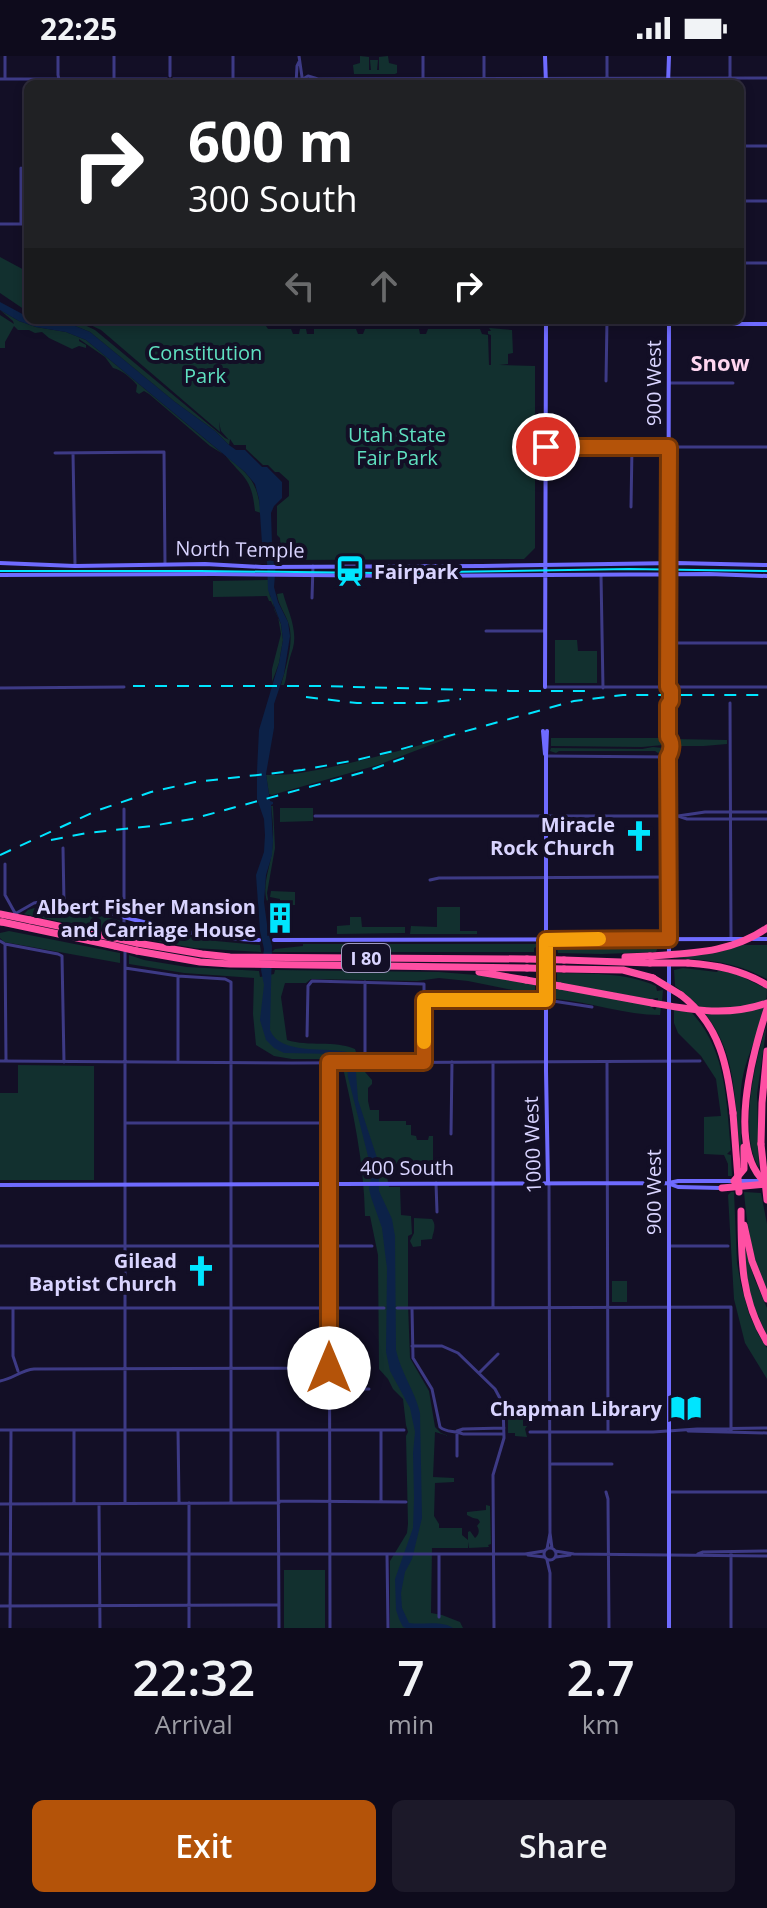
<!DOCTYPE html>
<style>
body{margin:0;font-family:"Open Sans",sans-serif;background:#1c1929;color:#f1f3f6;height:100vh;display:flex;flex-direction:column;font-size:30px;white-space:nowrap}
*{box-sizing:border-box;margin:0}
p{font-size:26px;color:#9b9ba3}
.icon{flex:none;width:44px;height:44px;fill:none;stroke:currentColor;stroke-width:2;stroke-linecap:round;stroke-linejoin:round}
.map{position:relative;height:1572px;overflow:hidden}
.details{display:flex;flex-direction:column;background:#0e0b1c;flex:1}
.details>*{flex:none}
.top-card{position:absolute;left:24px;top:24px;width:720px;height:244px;border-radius:12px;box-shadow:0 4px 12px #0003,0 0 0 2px #2e2b3b;background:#202124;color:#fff;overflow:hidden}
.pin{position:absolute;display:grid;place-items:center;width:68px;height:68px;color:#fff;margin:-34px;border:4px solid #fff;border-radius:50%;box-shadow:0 2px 8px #0007}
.me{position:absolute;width:88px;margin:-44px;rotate:0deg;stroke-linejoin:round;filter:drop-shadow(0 0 6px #0008)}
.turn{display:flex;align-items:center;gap:28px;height:168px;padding:0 32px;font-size:36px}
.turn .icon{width:104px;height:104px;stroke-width:2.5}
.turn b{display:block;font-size:56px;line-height:68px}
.lanes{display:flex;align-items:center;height:76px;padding:0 32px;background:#0003;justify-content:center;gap:40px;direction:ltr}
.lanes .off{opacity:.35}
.eta{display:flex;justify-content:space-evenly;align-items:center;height:136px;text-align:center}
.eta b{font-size:48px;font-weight:600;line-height:56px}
.button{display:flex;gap:16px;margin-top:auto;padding:16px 32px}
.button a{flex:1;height:92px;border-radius:12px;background:#b45309;color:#fff;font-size:32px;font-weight:600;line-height:92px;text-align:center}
.button a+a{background:#1c1929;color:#f1f3f6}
.status{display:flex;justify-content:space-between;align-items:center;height:56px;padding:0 40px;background:#0e0b1c;direction:ltr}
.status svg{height:22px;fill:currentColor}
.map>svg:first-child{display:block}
.green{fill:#12302f}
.water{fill:#0c2248}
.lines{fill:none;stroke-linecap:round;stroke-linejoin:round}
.street{stroke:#3d3a85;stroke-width:3}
.secondary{stroke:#6f6bff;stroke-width:4}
.highway{stroke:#ff4fa3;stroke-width:7}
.tram{stroke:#00e5ff;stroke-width:2}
.rail{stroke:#00e5ff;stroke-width:2;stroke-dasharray:12 10;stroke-linecap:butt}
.highway-bridge{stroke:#ff4fa3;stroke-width:7}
.route-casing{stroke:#753606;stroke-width:20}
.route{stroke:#b45309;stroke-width:14}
.slow{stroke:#f59e0b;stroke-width:14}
.labels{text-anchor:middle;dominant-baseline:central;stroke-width:8;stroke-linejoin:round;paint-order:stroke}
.shield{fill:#130f26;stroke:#9e99be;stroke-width:2}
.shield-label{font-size:18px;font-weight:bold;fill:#d9d4ff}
.park-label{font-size:20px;fill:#5fe0c0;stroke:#130f26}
.street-label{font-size:20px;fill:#d9d4ff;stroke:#130f26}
.poi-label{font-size:20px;font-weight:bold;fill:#d9d4ff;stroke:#130f26;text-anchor:end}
.neighbourhood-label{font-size:22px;font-weight:bold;fill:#ffd6f0;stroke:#130f26}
</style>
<div class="status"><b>22:25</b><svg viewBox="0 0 49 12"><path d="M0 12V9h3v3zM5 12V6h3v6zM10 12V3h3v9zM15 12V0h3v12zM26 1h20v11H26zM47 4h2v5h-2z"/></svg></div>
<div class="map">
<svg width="767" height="1572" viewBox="0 0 767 1572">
<rect width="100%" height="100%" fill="#130f26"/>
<!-- green -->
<path class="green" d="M360,0L369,1V14H371L370,4H378L377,14H379V1L388,0L389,7L397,9V17L395,18H354L353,9L360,7Z
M0,201L28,216V256L0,237Z
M0,254L19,265L36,271L66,276L86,284L223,398L210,390L149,338L144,335L139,338L136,336L137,329C130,321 122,314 113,312L105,301L79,283V285L86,289V292L79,290L72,293L49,282L42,276L35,277L29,274H18L14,270L5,286V292H0V259L14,268L13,265Z
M41,264H74L95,274L225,382L229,384L221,375L219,366L220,376L101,274L80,264H262L268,273H291L293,278H299L300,273H306L307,278H314V273H356L358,278H363L365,273H419L420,278H426L428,273H480L482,278L488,279L489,309H491V279L488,278V275H491L489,272L512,274L513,297L508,298V308L499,309L535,310V492L524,503L288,504L281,497L280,482L277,479V450L289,440V425L279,416H275L268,409H263L246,393V389H234L230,383L229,389L215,375L175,346L90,276L63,265Z
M225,399C249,419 257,424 261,457L255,455C252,421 242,421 225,399Z
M268,524L270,540L273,544L274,553L281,568L283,584L279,607L272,626V613L281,578L278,561L271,545H269L267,540L213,541V525Z
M283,537C287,553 298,573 293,592C291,598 289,604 288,610C286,617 287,622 284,629H281C286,611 294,587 289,569C286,558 278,549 277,538Z
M555,584H577L578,595H597V627H555Z
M462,677L378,709L272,739L269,738L266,719C291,720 317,714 341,709C382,700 422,689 462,677Z
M551,682H662L663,689L642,691L551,690Z
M674,683L727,684V688L704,690H675Z
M653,691L663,692L662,696L658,697L655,695H559L556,697L550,695L551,692L642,693Z
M271,750H273L275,792L267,837L269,850C260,833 270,813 272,795C274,780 273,765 271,750Z
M280,752H313V765L280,766Z
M271,835L295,836V849H280V843L270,841Z
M44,849L59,850L118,864L120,865L119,878L24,858L28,854Z
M437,851H460V875H477V878H410L411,870L437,871Z
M350,861H361L362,871H405V877L337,878V870L350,869Z
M132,867L205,884L260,889L261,896L194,892L129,880V868Z
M9,875L120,897V907L4,886L0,882V877Z
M303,888H536V891L534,892V896H272L275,893L303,890Z
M555,888H659L656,896L602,898L558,897L557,892H552Z
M743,889H767V923C735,906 711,904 675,902V901L716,897Z
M129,899L144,904L187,911L259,915L260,921L274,918L275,914L439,916L489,920L535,928V934H529L528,937L468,925L439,922L417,925L311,923L306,927H285L281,941L287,984C309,991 334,984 355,993L360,1009L365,1010V1016L372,1024V1028L368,1032V1045L370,1054H379V1065H406V1069H411V1079L416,1080L417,1084H428L429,1080H433V1108H415L412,1105L409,1108H394L393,1119L387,1121L389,1131H400L401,1159L411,1160L412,1178L408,1180V1248L410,1302L429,1335L435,1371L441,1377L449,1380L435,1376L433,1421L454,1422V1426L435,1427L434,1460L439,1468V1472H462V1479L468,1484V1476L470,1475L475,1482C479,1479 480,1474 477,1470L480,1466L478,1463L473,1462L467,1459V1456L486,1454V1449L490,1450L491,1488L488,1489L489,1491L469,1492L468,1486V1492H432L431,1557L442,1559L460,1566L463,1572H390V1505L407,1477L408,1468L406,1380L408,1376L406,1369L403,1343L393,1333L388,1323L379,1313L378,1199L370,1160H365C364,1106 353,1055 341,1003H292L274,1000L256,989L253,958L254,922L184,917L129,908Z
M683,912L717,916L719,914L738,919L767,933C767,964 747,994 742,1025C738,1052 742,1082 742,1109C731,1035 743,979 675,930L674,914Z
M557,917C591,918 625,916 656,930L657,935L663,934L662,946L658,945V942L650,943L557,927Z
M557,932L649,949L655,954L657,950L661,951L660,959C625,959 591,946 556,943L551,937Z
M674,953L692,957C727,995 726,1045 731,1094L727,1098L731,1099L732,1120H728V1108L724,1099L704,1098V1061L721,1060L716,1023L701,1000L678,977L674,967Z
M767,968L757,1038L759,1112C738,1078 755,1004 767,968Z
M18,1009L94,1010V1124H0V1037H18Z
M731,1136H734L737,1207L741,1229L749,1258L758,1278L767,1292V1323L745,1287L734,1243L728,1139Z
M744,1136L761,1137L767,1168V1238C753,1205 747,1172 744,1136Z
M414,1162L432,1163C437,1170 433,1176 432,1183L421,1184V1190L413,1191L410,1185L414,1177Z
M746,1194L754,1222L767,1252V1280L751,1243L743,1195Z
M612,1225H627V1246H612Z
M508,1362H523V1370H527L525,1373L527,1381L515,1380V1377H508Z
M284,1514H325V1572H284Z"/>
<!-- water -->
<path class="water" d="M0,246L28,261V264L63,265L90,276L175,346L215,375L229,389L236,394H245L262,411H267L282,426V442L274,450L271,457L272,488L276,506L274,531L278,546L288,566L290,580L284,618L274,648V672L266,718L270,745L273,746V748L271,749L273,785L272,799L266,819L264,846L268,876L272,890L270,974C280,1000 327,990 351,997L355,1003L358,1044L379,1108V1135L392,1163L395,1180L396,1294C401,1317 415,1335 420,1357L422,1462L412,1503L405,1516L401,1537L402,1552L409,1567C424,1569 441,1564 453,1572H406L403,1571L399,1563L396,1554L395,1523L413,1472L414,1442L413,1397L415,1376L410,1352L390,1315L386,1296L387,1212L385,1197L382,1172L371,1141L369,1133L372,1116L348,1021L347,1002L335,998L284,997L274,992L266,984L260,964L264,929L261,914L264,893L260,875L256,819L264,796L265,779L264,763L257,743V715L259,674L279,607L283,584L281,568L268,534L267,506L262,487L259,443L255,428L245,416L86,284L66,276L36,271L19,265L0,254Z"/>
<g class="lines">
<!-- street -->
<path class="street" d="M5,0V23
M58,0V19L60,28
M114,0V28
M170,0V20
M233,0V28
M299,0L303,28
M607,0V28
M730,0V22
M0,23H167L170,26L173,23H303L308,20L318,23L767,22
M303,23L311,26L318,23
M296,28L297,10L299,6
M423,28V0
M484,28V0
M740,90H767
M740,145H767
M0,168H28
M21,168V112
M740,207H767
M264,264C274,270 284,268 296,267L546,268
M268,265L288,266
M606,325L607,264
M669,327H733
M547,391H767
M55,397L164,396L165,508
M73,397L75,509
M631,451L632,391
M601,519L603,632
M312,542L313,510
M486,575H545
M669,587H767
M545,631H767
M0,632L124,631
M730,647L731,883
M546,700L668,701
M124,753V884
M315,760H678L705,756H767
M678,760L687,763H767
M63,792L64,847
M5,808V839L15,857
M430,824L439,822L669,821
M13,859L34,847L51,844L124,861
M0,885L5,888L58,898L62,900L64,1006
M5,888L6,1004
M125,895V1447
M125,912L178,920L225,923L231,926V1447
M365,926V1006
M424,944H546L592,951
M307,980L308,930L312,925L424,928V1006
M178,1004V920
M0,1005L292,1007L700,1005
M493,1006V1250
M607,1006L608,1376
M329,1008L330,1572
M125,1067H329
M451,1078L452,1006
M436,1127L437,1156
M549,1128L550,1477L552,1492
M0,1190H372
M669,1190H728
M0,1252H384
M13,1252V1300L18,1315
M397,1252L731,1251V1376
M412,1252L413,1302L432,1333L440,1371C446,1377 455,1374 463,1378H504
M412,1290H442L458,1297L495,1333L503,1348L504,1382L493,1419L494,1572
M479,1317L498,1298
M0,1325C13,1323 21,1314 34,1313L329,1312
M329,1333H369
M0,1374H404
M74,1374V1447
M178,1374L179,1446
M278,1374L279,1572
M381,1374V1446
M457,1375L463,1373L504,1372
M688,1375L767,1377
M530,1376H653L697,1373L767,1372
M457,1400V1375
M552,1408H612
M606,1436L608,1443L609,1572
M669,1436H767
M279,1445L406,1446
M189,1447V1572
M0,1448L279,1447
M99,1448L100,1572
M544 1498a6 6 0 1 1 12 0a6 6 0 1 1-12 0Z
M547,1493L550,1477
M555,1495L574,1498L767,1500
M731,1496V1572
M0,1498H525L544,1495
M387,1498L388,1572
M439,1498V1561
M698,1498L703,1496L767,1495
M528,1499L544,1501
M556,1501L570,1499
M547,1504L550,1517V1572
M0,1550L279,1549
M10,1572L11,1374"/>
<!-- secondary -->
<path class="secondary" d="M545,0L546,28
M668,28L669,0
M669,264L668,631L666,634L668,681C665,686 665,695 668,701L669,898
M546,268H767
M0,507L75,510L205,508L262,511L482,510L677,507L767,509
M0,519L213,518L411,520L709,518L767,520
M545,631L546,264
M668,649L671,645V634L668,631
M543,675L545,698
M547,675L546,700V1015L548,1127
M668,681L671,684V697L668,701
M124,861C169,873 212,883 259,884
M753,883H767
M274,884L744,883
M669,906V1572
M670,1128L678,1131L721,1132
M0,1129L669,1127L678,1125H765"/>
<!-- highway -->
<path class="highway" d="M30,864L115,882
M2,866L115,890
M137,887L202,898L230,901L527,903
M137,895L200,906L230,908L527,912
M625,901L650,900
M564,904L650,907
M688,907C717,909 742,914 767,929
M564,913L623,914L653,922
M479,916L526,924
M560,930L652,947
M681,939C721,970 727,1010 733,1057
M767,953C753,996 725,1094 767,1128
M761,1088L762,1047L767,995
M734,1125L744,1113V1091
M722,1132L767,1128
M741,1155C741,1204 741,1243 767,1286
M744,1169L752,1205L767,1243"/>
<!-- tram -->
<path class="tram" d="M0,515H200L379,517L629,513L767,515"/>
<!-- rail -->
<path class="rail" d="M133,630H319L512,635H589
M306,641L357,647H424L461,643
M51,784L87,777L152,770L192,763L364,716L404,702
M0,799L96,755L151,736L195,726L302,714L356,704L398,694L574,645L623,639H767"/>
<!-- highway-bridge -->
<path class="highway-bridge" d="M0,858L30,864
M0,866H2
M115,882L137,887
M115,890L137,895
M650,900C692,897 731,897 767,872
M527,903L564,904
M650,907H688
M527,912L564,913
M653,922L681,939
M526,924L560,930
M652,947C692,954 728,961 767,947
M733,1057L739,1136
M761,1088L767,1144"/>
</g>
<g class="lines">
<defs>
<path id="route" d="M329,1312V1006H424V944H546V884L669,883L668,701C672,695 673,686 668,681V649L671,645V634L668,631L669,391H546"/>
</defs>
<!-- route casing -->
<use href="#route" class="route-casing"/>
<!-- route -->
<use href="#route" class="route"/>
<!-- slow -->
<path class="slow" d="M424,986V944H546V884L599,883"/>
</g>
<!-- icons -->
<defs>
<symbol id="station-bare" viewBox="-9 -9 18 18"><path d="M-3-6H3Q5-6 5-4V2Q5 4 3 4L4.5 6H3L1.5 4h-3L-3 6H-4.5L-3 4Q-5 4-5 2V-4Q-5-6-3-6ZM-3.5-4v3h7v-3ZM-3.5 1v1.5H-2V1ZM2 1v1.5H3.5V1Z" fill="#00e5ff" stroke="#130f26" stroke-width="2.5" paint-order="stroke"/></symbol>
<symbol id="church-bare" viewBox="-9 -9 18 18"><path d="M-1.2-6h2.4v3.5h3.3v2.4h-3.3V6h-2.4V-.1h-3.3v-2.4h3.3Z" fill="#00e5ff" stroke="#130f26" stroke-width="2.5" paint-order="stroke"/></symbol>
<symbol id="building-bare" viewBox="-9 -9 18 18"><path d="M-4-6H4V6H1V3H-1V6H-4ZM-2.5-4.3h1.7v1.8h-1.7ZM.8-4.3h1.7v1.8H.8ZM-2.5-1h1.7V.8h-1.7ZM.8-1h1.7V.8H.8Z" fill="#00e5ff" stroke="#130f26" stroke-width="2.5" paint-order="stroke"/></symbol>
<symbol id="library-bare" viewBox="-9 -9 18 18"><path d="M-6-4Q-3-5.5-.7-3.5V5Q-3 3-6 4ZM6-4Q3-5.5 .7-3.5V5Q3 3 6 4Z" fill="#00e5ff" stroke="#130f26" stroke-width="2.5" paint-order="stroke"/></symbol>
</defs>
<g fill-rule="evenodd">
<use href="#station-bare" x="328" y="493" width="44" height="44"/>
<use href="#church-bare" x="617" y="758" width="44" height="44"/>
<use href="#building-bare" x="258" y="840" width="44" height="44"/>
<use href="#church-bare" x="179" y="1193" width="44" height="44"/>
<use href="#library-bare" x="664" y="1330" width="44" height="44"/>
</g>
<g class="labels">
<!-- shield labels -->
<rect class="shield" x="342" y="888" width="48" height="28" rx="6"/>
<g class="shield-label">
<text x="366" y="902">I 80</text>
</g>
<!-- park labels -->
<g class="park-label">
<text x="205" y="296">Constitution<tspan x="205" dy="23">Park</tspan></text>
<text x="397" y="378">Utah State<tspan x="397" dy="23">Fair Park</tspan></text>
</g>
<!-- street labels -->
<g class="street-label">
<text transform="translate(653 327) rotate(-90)">900 West</text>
<text transform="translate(240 493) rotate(1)">North Temple</text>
<text transform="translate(532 1089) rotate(-92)">1000 West</text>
<text x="407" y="1111">400 South</text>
<text transform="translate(653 1136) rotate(-90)">900 West</text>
</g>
<!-- poi labels -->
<g class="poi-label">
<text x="374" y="515" text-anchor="start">Fairpark</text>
<text x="615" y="768">Miracle<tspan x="615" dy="23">Rock Church</tspan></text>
<text x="256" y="850">Albert Fisher Mansion<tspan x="256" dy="23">and Carriage House</tspan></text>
<text x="177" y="1204">Gilead<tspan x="177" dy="23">Baptist Church</tspan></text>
<text x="662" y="1352">Chapman Library</text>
</g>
<!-- neighbourhood labels -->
<g class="neighbourhood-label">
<text x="720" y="306">Snow</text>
</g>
</g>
</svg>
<div class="pin" style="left:546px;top:391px;background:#d93025"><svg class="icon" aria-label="arrive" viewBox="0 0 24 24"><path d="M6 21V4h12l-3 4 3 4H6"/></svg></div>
<svg class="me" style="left:329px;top:1312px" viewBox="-20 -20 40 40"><circle r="19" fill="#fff"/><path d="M0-13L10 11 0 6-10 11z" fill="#b45309"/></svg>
<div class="top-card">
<div class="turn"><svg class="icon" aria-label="right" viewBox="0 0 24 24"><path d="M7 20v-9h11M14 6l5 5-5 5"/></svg><div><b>600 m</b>300 South</div></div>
<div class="lanes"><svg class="icon off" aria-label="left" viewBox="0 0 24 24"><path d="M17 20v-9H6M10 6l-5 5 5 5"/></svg><svg class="icon off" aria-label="ahead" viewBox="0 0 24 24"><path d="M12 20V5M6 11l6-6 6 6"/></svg><svg class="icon" aria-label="right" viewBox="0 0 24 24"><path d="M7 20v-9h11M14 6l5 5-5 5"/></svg></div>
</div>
</div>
<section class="details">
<div class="eta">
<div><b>22:32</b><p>Arrival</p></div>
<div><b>7</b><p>min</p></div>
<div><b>2.7</b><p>km</p></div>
</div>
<div class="button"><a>Exit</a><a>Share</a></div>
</section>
